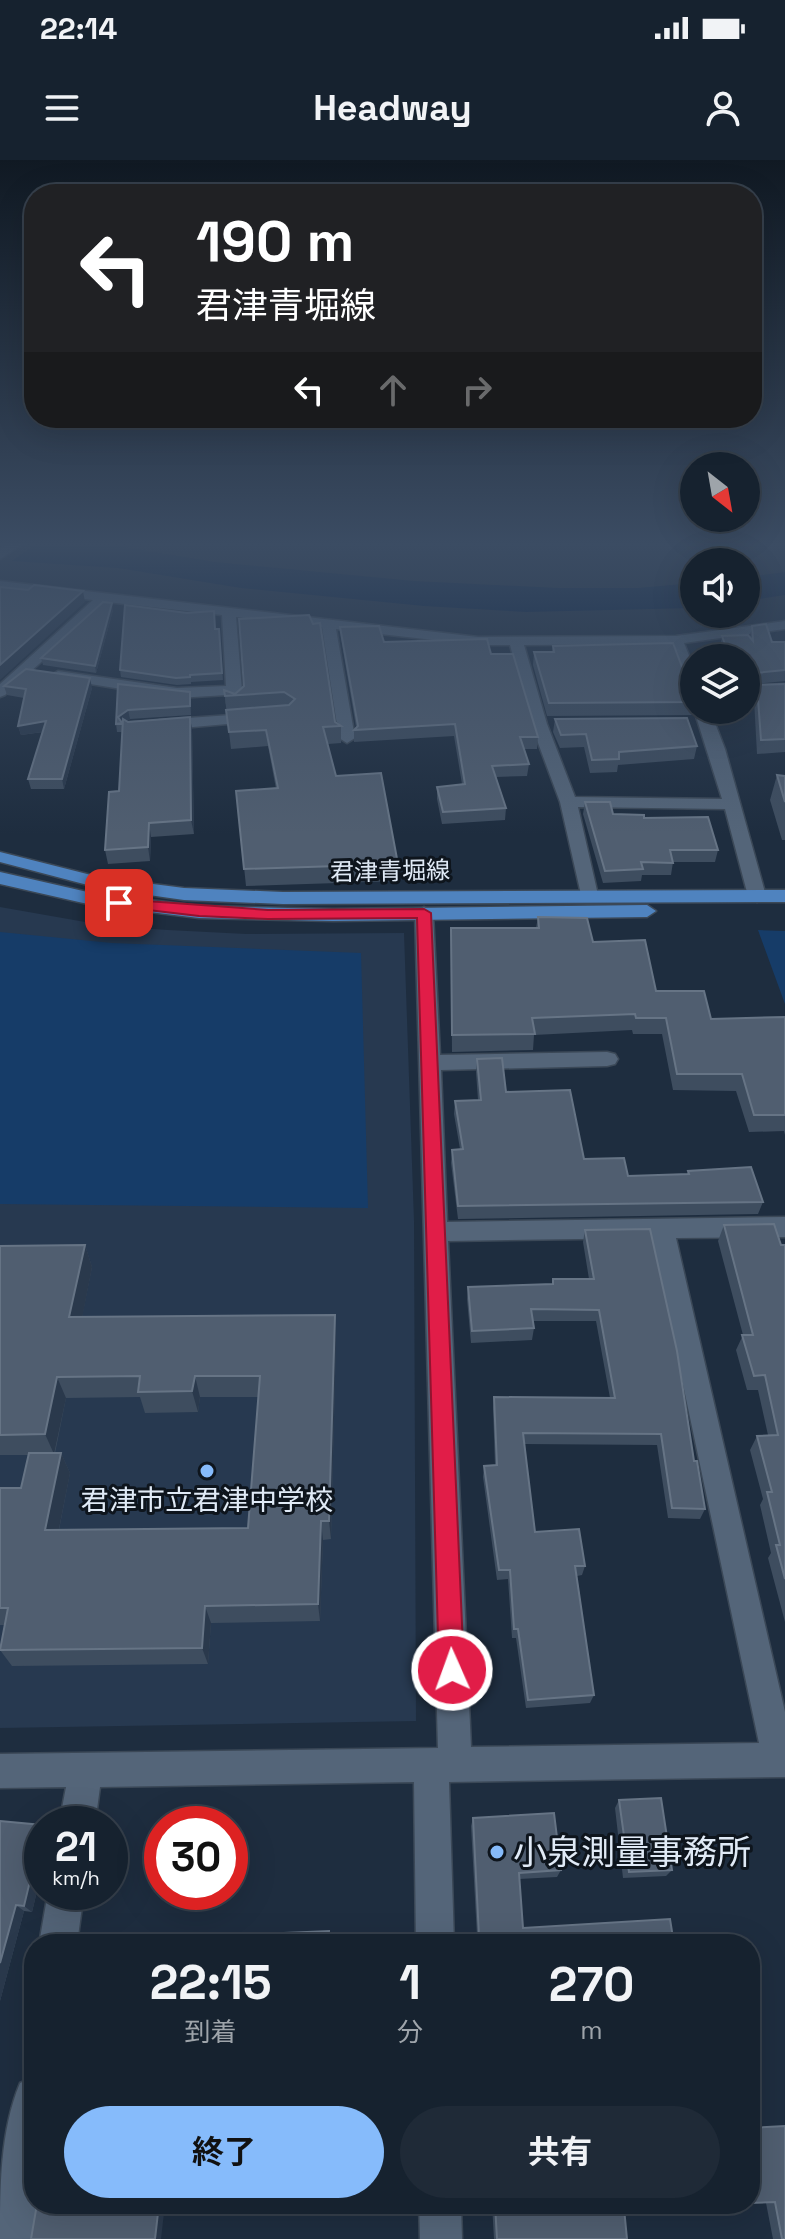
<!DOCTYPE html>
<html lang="ja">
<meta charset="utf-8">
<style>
body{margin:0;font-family:"Space Grotesk","Noto Sans JP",sans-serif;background:#1f2a37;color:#f1f3f6;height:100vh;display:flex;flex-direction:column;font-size:30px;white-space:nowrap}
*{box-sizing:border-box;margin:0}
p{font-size:26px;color:#9ea4aa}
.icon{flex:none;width:44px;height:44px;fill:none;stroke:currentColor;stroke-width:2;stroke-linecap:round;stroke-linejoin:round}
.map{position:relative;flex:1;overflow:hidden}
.panel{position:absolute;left:24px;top:1774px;width:736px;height:280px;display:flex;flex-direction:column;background:#16222f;border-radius:32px;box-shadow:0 8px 32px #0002,0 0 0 2px #353f4b}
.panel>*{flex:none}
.guide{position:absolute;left:24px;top:24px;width:738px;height:244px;border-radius:32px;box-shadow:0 8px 32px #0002,0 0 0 2px #353f4b;background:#202124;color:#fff;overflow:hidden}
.needle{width:52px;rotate:149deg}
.buttons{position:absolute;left:680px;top:292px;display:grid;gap:16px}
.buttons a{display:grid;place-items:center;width:80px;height:80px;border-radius:50%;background:#16222f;box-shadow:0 8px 32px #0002,0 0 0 2px #353f4b;font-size:40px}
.speed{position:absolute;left:24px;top:1646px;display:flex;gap:16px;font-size:40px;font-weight:700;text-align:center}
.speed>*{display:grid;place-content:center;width:104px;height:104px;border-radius:50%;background:#16222f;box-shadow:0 8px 32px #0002,0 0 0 2px #353f4b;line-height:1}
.speed small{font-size:20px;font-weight:400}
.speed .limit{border:12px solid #d22;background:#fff;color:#111}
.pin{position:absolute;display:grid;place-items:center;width:68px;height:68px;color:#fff;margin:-34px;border-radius:16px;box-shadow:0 4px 12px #0006}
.me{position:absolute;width:88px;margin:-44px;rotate:358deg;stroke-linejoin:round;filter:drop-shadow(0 0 6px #0008)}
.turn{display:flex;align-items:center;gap:28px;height:168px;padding:0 40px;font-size:36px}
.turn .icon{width:104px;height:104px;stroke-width:2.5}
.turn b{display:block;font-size:56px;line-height:68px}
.lanes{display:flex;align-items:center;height:76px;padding:0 40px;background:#0003;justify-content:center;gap:40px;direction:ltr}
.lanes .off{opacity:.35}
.eta{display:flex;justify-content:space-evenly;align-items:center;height:136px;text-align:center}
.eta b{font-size:48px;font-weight:700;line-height:56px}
.primary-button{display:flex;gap:16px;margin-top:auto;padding:16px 40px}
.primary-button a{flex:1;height:92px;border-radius:48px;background:#86bbfb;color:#111;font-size:32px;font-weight:700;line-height:92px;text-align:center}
.primary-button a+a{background:#1f2a37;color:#f1f3f6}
.status{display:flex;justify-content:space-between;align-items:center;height:56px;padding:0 40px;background:#16222f;direction:ltr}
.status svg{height:22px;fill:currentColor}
header{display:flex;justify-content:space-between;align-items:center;height:104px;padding:0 40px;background:#16222f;font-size:36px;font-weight:700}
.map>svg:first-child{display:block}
.built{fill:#273950}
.green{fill:#163c68}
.water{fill:#001b3e}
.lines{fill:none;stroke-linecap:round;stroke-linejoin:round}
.minor-casing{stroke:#3b4857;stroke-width:3}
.major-casing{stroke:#3b4857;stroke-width:3}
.minor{fill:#546579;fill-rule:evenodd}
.major{fill:#4f83bf;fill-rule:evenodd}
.wall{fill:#3e4d5f;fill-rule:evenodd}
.shaded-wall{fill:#2a394c}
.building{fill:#505e70;stroke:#667485;stroke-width:2}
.route{fill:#e11d48;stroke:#92132f;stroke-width:2}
.poi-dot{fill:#86bbfb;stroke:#0e151d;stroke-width:3}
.labels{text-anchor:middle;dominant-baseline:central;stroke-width:6;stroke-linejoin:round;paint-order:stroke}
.far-street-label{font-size:24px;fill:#e0eaf6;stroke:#0e151d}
.poi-label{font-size:28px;fill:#e0eaf6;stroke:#0e151d}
.near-poi-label{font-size:34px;fill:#e0eaf6;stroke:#0e151d;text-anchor:start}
</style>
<div class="status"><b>22:14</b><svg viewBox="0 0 49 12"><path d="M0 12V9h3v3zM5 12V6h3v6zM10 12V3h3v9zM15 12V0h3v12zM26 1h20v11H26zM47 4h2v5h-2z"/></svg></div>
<header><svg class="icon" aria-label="menu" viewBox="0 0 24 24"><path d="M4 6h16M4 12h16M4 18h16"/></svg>Headway<svg class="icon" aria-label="person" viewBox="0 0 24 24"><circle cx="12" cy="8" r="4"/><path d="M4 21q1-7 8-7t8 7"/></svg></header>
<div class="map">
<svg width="785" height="2079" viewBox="0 0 785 2079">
<rect width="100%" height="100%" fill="#1e2d3f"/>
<!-- built -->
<path class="built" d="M0,747L108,766L168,770L246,774L404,773L414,1061L416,1561L0,1568Z"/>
<!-- green -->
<path class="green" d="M758,770L785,771V844Z
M0,772L112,783L361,793L368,1048L0,1044Z"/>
<!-- water -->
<path class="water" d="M37,383H100L215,402L414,421L558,428H638L694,423V448L526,452L424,446L241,428L118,408L12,401Z
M785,412V435L746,441V417Z"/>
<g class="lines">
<defs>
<path id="minor" d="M10,383H24L0,399V389Z
M0,421L478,477L676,476L785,461V469L684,483L694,508V532L687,528L670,484L524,485L547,564L575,637L722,639L694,550H710L725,589L766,736L757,742L748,736L725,649L578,647L598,735L596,739H582L560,642L531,564L510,485H478L336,469L355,578L347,583L339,578L322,467L236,457L243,543L235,548L227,543V535L177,538L53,518L51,515L58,511L177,528L226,526L222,455L107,442L5,535L0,537V524L93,440L0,429Z
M785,524V534L746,536V526Z
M258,553L263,555V561L159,570L151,565L159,560Z
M424,747L433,753L440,895L607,892L615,894L618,899L615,904L607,906L441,910L447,1062L785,1057V1077L676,1078L785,1552V1617L449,1622L454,1784H416L414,1622L100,1627L95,1664H59L66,1627L0,1628V1594L438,1588L415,753ZM652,1078L759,1583L471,1587L448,1081Z
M48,1732H84L77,1784H39Z
M34,1917V2044H38L32,2079H0C0,2028 0,1971 20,1923Z
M419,2044H461L462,2079H420Z"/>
<path id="major" d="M0,692L99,717L184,728L283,732L785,730V742L283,744L184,740L99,728L0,702Z
M0,712L92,733L199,746L333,749L647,745L656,751L647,757L333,761L199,758L92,745L0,724Z"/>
</defs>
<!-- minor casing -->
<use href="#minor" class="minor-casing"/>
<!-- major casing -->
<use href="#major" class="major-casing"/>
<!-- minor -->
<use href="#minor" class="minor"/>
<!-- major -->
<use href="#major" class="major"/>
</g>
<!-- wall -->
<path class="wall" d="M113,450L96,513L43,505L41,498Z
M239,459L341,566V583L328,584L336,616L398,704V721L246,726L236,631L276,629L268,586L231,589L224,530L235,534L244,526Z
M752,466L772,482H785V521L746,525V498H724L720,487L722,476H750Z
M340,467L384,482L491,494L538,577L537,589H524L529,604L527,616L496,617L506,648L505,660L442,664L437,639V627L462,624L454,576L354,582V570L356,567L341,478Z
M215,469H219L223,520L191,522V524L177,525L121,517L120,510Z
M553,486L694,539L693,555L547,556L533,505L534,492H552Z
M118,524L190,532L191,555L130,559L127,561L190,557L192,570L194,674L151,677L150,701L108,704L105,690L119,631L122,572H117L116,564Z
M785,524V592L757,594L754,539L757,525Z
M4,526L92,528L64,629H31L28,619L43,572L21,575L18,566L24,538L7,535Z
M555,559L697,586L694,599L618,605L617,612L590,613L584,587L560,588L553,572Z
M777,615L785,616V680H782L770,640Z
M585,642L613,654L644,658L718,690L715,702H673L671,715H642L641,721L603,723L583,654Z
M538,757L593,782L656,831L711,859L785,857V975L784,971L749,972L736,931L673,930L662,874H633L632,870L534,875L533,890L452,892L451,768H536Z
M477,899L506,932L584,999L628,1016L687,1014L688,1011L763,1042L758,1054L458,1059L451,1003L452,990L460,989L454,954L455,941L478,940L476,912Z
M724,1065L781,1085H785V1462L768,1398L771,1393L760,1345L763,1339L750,1290L757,1276L768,1275L758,1230H747L736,1190L743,1175L718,1081Z
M585,1070L694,1301L705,1349L700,1359L668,1358L657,1285L524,1284L535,1372L585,1406L582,1415L577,1416L594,1535L590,1543L526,1548L516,1478H512L508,1419L497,1420L483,1317L484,1306H495L493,1248L494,1237L610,1238L596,1161H533L534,1168L532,1180L471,1183L467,1139L468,1127L552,1124L553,1119H589L583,1082Z
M85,1085L92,1107L82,1157L336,1177L331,1379L323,1380L320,1461L211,1463L208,1504L12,1506L0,1490L5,1465H0V1328H21L28,1295H0V1086ZM140,1237L145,1253L198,1252L200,1237H258L248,1368L59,1370L70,1313L61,1293H55L66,1238Z
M619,1640L672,1710L666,1716L623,1718L615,1648Z
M473,1658L561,1710L557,1717L519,1719L523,1768L674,1784H473L475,1776H477L471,1666Z
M0,1661L42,1665V1710L32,1752L24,1751L0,1841Z
M785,1966V2079H773L766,2043Z
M492,2044H733L624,2048L627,2079H494Z"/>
<!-- shaded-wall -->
<path class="shaded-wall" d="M83,431L85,442L0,520V505Z
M112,443L113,450L96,513L95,506Z
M90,518L92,528L64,629L62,619Z
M128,550L130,559L123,564L118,557Z
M190,557L192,570L194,674L191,660Z
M46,561L49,571L21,575L18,566Z
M149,663L151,677L150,701L148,687Z
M85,1085L92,1107L78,1179L69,1157Z
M335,1155L336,1177L331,1379L329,1361Z
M195,1216L200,1237L198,1252L192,1231Z
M57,1217L66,1238L54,1294L45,1274Z
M61,1293L70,1313L55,1389L45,1370Z
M321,1361L323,1380L320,1461L318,1444Z
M205,1446L211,1463L208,1504L202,1488Z
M42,1671V1710L32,1752L24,1746Z
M16,1745L24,1751L0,1841V1803Z
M159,2044H165L161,2079H155Z"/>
<!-- building -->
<path class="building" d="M34,425L83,431L0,505V427L28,430Z
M103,442L112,443L95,506L41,498Z
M125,445L187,453L214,451L215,469H219L222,513L190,515V517L176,518L120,510Z
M309,455L313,464L320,463L335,562L341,566L323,567L336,616L381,613L398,704L244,709L236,631L278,628L266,570L229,572L226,550L289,545L295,539L284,532L225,536L224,530L235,534L244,526L239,459Z
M766,464L772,482H785V510L746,514V498H730L722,476L748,475L753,481L752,466Z
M379,466L384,482L487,479L491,494H513L538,577H520L529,604L492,606L506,648L443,652L437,627L465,624L455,564L354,570L358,566L340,467Z
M673,483L694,539V542L549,543L534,492H554L553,486Z
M26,509L90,518L62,619H28L46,561L18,566L26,529L4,526Z
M118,524L190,532V546L128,550L118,557L122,563L116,564Z
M785,524V579L761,580L757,525Z
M190,557L191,660L149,663L148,687L105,690L109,632L119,631L123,559L128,562Z
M687,558L697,586L619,592V599L592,600L586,574L561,575L555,559Z
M777,615L785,616V642Z
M585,642H610L613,654L644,655V658L708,657L718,690H670L673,703L641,702L643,709L605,711Z
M538,757L587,758L593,782L645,780L656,831H704L711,859L785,857V955H754L742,914H677L666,858H636L635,854L532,858L535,874L452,875L451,768H539Z
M502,898L506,932L570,930L584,999L624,998L628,1016L689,1014L688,1011L751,1007L763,1042L458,1046L452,990L463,989L455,941L481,940L477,899Z
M774,1064L781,1085H785V1419L776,1385H780L767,1332H772L757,1276L778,1275L765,1215L754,1216L742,1175H753L724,1065Z
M650,1069L677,1191L694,1301H697L705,1349L672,1348L661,1274L523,1273L535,1372L579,1369L585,1406H575L594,1535L528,1540L518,1469H514L510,1410H499L484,1306L497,1305L494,1237L615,1238L599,1150L531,1149L534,1168L472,1171L468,1127L553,1124V1119H594L585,1070Z
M85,1085L69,1157L335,1155L329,1361H321L318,1444L205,1446L202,1488L0,1490L8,1448H0V1328H21L29,1293H61L45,1370L248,1368L260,1216H195L192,1231L138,1232L140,1216L57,1217L45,1274L0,1275V1086Z
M661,1638L672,1710L629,1712L619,1640Z
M554,1653L561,1710L519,1713L523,1768L670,1759L674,1784H476L475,1776H479L473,1658Z
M0,1661L42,1665V1671L24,1746L16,1745L0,1803Z
M329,1771L328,1784H187L188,1777Z
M785,1966V2079H782L775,2042L750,2043V1968Z
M37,2044H159L155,2079H31Z
M495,2044H733L624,2048L627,2079H497Z"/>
<!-- sky -->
<linearGradient id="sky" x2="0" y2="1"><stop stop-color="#101923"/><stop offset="0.57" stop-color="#3b4c63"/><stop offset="1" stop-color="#3b4c63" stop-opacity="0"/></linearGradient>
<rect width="785" height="674" fill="url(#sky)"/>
<!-- route -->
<path class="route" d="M119,739L268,750L424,749L431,753L464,1510L460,1519L452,1522L443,1519L439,1510L417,758L268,759L199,756L114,746V740Z"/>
<!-- markers -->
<g class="poi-dot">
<circle cx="207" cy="1311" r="8"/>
<circle cx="497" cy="1692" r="8"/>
</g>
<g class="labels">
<!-- far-street labels -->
<g class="far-street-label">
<text transform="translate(390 711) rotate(-1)">君津青堀線</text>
</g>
<!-- poi labels -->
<g class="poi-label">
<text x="207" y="1340">君津市立君津中学校</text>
</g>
<!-- near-poi labels -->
<g class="near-poi-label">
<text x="513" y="1692">小泉測量事務所</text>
</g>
</g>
</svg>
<div class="buttons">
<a><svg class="needle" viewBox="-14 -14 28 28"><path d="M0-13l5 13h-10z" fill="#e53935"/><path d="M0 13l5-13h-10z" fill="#9ea4aa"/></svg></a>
<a><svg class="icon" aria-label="sound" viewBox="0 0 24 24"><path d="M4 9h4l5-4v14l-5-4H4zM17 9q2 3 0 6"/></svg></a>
<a><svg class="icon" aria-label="layers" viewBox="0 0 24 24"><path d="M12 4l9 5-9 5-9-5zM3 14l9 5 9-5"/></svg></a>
</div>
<div class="speed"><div>21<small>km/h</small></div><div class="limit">30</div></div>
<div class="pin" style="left:119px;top:743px;background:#d93025"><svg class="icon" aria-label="arrive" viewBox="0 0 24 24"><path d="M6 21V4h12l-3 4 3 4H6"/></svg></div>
<svg class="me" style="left:452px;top:1510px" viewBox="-20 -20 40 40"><circle r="17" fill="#e11d48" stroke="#fff" stroke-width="3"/><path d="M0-11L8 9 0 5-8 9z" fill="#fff"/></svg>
<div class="guide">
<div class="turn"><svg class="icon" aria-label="left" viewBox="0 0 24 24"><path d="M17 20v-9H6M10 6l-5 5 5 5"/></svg><div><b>190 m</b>君津青堀線</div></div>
<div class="lanes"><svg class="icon" aria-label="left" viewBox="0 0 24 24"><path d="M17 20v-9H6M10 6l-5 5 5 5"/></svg><svg class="icon off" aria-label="ahead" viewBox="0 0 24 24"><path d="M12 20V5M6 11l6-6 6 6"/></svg><svg class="icon off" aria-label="right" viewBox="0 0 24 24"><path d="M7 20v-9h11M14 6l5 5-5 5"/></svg></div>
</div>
<section class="panel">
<div class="eta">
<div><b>22:15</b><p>到着</p></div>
<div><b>1</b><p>分</p></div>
<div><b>270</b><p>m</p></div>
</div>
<div class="primary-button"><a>終了</a><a>共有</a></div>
</section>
</div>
